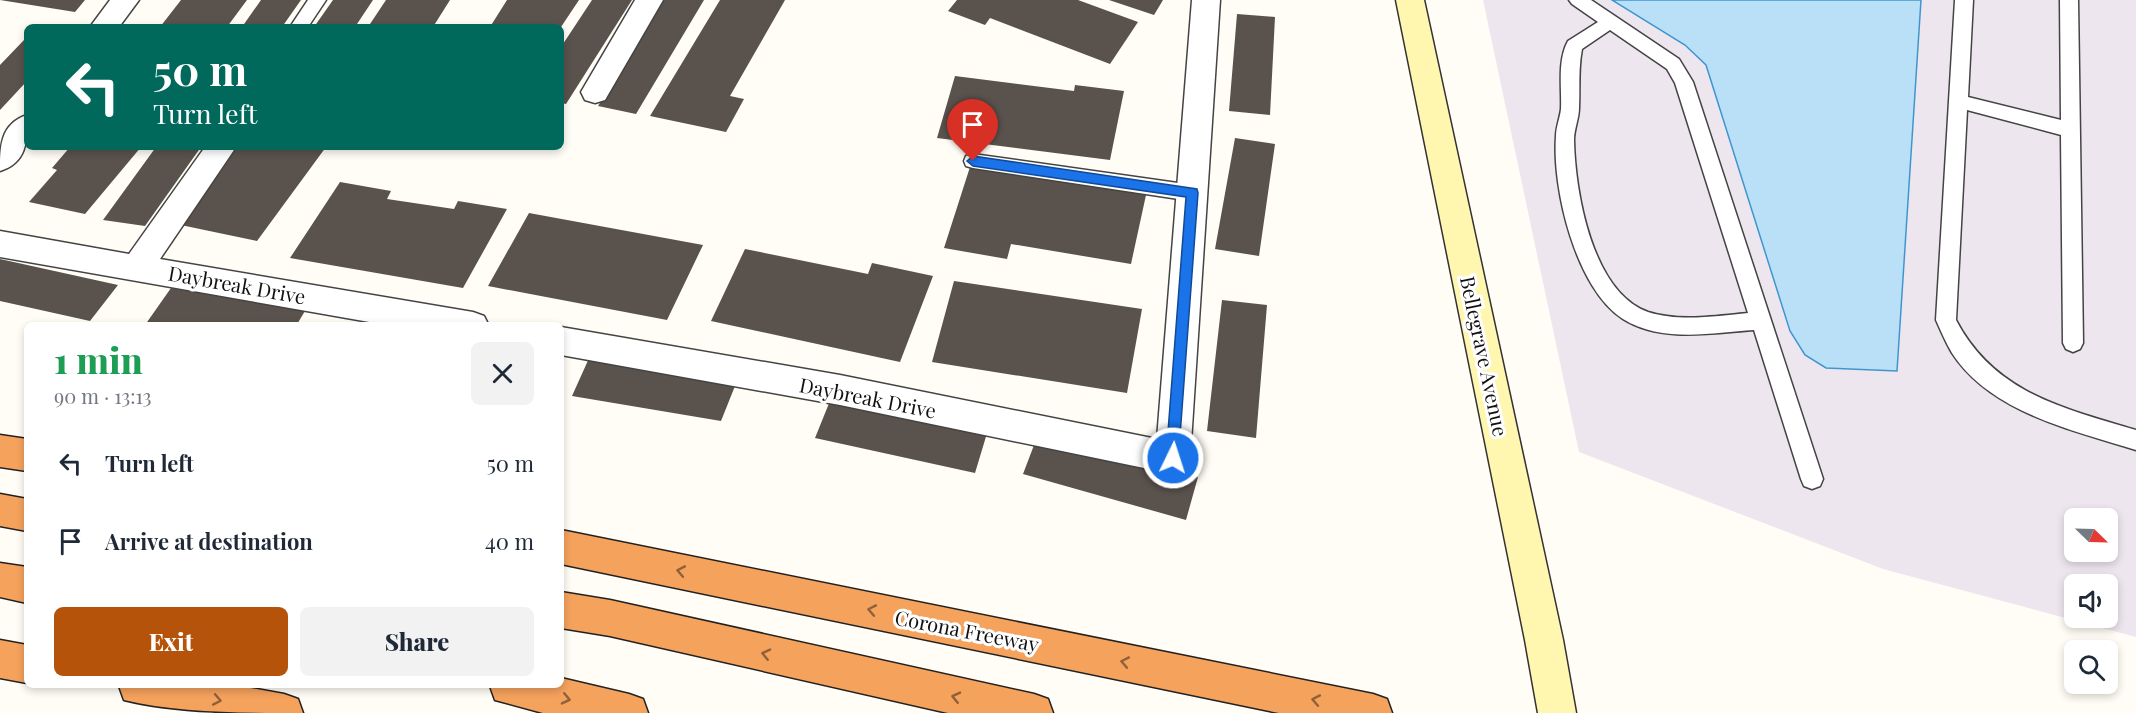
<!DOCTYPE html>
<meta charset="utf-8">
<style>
body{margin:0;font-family:"Playfair Display",serif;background:#f2f2f3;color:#1f2937;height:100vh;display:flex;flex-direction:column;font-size:22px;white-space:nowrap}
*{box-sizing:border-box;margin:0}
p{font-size:20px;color:#747a83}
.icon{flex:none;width:33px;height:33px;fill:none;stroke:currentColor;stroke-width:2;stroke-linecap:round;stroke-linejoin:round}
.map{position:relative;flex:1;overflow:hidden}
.sheet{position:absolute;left:24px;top:322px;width:540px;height:366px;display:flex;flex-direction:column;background:#fff;border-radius:9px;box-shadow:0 3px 9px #0003}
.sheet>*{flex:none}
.hud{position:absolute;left:24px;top:24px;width:540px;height:126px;border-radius:9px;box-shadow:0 3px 9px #0003;background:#00695c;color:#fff;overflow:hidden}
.needle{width:39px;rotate:113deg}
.buttons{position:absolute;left:2064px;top:508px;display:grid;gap:12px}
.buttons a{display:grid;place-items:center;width:54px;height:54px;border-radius:9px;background:#fff;box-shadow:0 3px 9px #0003;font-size:30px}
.pin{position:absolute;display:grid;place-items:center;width:51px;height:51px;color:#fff;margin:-62px -26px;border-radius:50% 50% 50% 0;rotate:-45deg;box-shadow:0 0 6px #0007}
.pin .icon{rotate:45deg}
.me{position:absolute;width:66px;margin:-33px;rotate:4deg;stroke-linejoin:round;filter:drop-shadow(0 0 4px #0008)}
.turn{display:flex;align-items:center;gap:21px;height:126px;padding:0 30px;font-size:27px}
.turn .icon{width:78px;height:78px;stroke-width:2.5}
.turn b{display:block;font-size:42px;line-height:51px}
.round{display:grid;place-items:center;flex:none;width:63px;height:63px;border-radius:9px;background:#f2f2f3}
.headline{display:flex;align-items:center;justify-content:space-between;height:102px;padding:0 30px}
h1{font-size:36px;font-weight:800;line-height:45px;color:#1e9e55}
.cta{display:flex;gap:12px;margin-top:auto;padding:12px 30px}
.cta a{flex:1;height:69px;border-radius:9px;background:#b45309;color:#fff;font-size:24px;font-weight:800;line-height:69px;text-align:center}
.cta a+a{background:#f2f2f3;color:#1f2937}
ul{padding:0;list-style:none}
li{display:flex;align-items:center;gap:18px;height:78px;padding:0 30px}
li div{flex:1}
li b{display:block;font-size:22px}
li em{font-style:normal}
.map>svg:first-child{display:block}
.industrial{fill:#eee6ef;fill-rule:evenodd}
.water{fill:#b9e0f7;stroke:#3f96cf;stroke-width:1.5}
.building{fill:#5a524d}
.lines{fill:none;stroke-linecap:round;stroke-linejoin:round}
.service-casing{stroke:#444;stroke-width:3}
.minor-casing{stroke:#444;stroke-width:3}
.secondary-casing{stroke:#333;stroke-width:3}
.motorway-casing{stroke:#222;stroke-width:3}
.service{fill:#fff;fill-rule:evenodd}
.minor{fill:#fff;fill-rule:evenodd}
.secondary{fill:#fff6b0;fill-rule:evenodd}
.motorway{fill:#f5a25d;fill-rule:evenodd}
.oneway{stroke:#8e613b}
.route{fill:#1a73e8;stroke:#114b97;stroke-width:1.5}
.labels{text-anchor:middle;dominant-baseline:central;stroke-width:6;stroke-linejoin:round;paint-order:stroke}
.street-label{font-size:20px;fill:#111;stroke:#fff}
</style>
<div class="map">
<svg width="2136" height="713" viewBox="0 0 2136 713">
<rect width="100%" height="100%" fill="#fffdf5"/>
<!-- industrial -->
<path class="industrial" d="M1483,0H2136V637L1883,569L1579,452ZM2074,519H2108V552H2074ZM2074,585H2108V618H2074Z"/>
<!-- water -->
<path class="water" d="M1612,0H1921L1897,371L1826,368L1805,355L1790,331L1706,65L1685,45Z"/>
<!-- building -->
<path class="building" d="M0,0H85L75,12Z
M181,0H247L227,27H160Z
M261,0H301L282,27H242Z
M333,0H373L355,27H314Z
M386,0H450L433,27H368Z
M507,0H579L561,27H490Z
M592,0H632L566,104L561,103V47Z
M663,0H704L636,114L598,106Z
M720,0H785L730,96L744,99L726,132L650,116Z
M957,0H1078L1138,22L1110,64L990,18L985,25L948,11Z
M1109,0H1163L1154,15Z
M1237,14L1275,17L1270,115L1229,111Z
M24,40L27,41V81L0,110V65Z
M955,76L1074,91L1075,85L1124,91L1110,160L937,138Z
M1235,138L1275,144L1259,256L1215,249Z
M70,147H141L85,214L29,202L57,170L52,168Z
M156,147H201L145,226L103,220Z
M237,147H326L257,241L176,224Z
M970,167L1146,195L1131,264L1011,244L1007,259L944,248Z
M340,182L391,191L387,199L454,209L458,201L507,209L463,288L290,258Z
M529,213L703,245L667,320L488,286Z
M745,249L868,274L872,263L933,276L900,362L711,321Z
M0,259L118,285L90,321L0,301Z
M954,281L1142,309L1127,393L932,362Z
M171,288L305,311L296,326L145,325Z
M1222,300L1267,305L1256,438L1207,431Z
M590,356L737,381L721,421L572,396Z
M832,396L988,430L975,473L815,438Z
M1039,432L1198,477L1186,520L1023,474Z"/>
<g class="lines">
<defs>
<path id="service" d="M308,0H326L308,27H290Z
M1569,0H1591L1679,59L1693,82L1823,479L1820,486L1812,489L1804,486L1801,479L1754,330C1712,333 1661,343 1623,319C1576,289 1552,189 1556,136C1556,127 1560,118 1561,109C1562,88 1557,61 1568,41L1598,22L1572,4ZM1610,30L1667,69L1675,83L1748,313C1717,316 1679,322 1648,312C1592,292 1575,192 1574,140C1574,129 1579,119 1579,108C1580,89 1578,69 1582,49Z
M1955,0H1973L1968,97L2061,120L2060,0H2078L2083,343L2080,349L2073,352L2066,349L2063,343L2061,135L1967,110L1956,320C1994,393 2063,408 2136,430V450C2073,430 1991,413 1952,353C1946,343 1941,331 1936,320Z
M973,154L1192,185L1199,188L1202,193L1199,198L1192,201L973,168L966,166L964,161L966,156Z"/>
<path id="minor" d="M110,0H139L119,27H90Z
M635,0H663L605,100L595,103L585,100L581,92Z
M1192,0H1220L1190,458L1185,469L1173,474L840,405L561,355V327L840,375L1157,439Z
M27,115C27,140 28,162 0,171C0,147 0,124 27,115Z
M205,147H236L160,259L473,312L484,316L489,326H392L0,257V231L129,254Z"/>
<path id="secondary" d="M1396,0H1424L1563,640L1576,713H1538L1525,640Z"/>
<path id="motorway" d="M0,435L27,439V471L0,467Z
M0,494L27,499V531L0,526Z
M561,530L1373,694L1387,699L1392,713H1279L561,564Z
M0,563L27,567V603L0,597Z
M561,592L610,600L1034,694L1048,699L1053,713H948L610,636L561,628Z
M0,640L27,645V683L0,678Z
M561,678L629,694L643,699L648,713H543L495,700L490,686H561Z
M119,686H240L284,694L298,699L303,713C247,713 177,713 124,700Z"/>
</defs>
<!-- service casing -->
<use href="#service" class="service-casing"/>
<!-- minor casing -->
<use href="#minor" class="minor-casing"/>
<!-- secondary casing -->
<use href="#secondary" class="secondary-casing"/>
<!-- motorway casing -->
<use href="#motorway" class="motorway-casing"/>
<!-- service -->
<use href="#service" class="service"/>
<!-- minor -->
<use href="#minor" class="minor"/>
<!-- secondary -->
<use href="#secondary" class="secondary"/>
<!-- motorway -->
<use href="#motorway" class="motorway"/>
</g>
<!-- one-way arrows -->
<defs><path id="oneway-chevron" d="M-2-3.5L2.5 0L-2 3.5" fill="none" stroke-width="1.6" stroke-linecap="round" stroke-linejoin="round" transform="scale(1.5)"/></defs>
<g class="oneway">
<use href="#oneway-chevron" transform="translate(681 571) rotate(-169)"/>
<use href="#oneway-chevron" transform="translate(872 610) rotate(-169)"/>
<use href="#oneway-chevron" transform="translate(766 654) rotate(-167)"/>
<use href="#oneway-chevron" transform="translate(1125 662) rotate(-169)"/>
<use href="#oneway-chevron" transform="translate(956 697) rotate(-167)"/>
<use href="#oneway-chevron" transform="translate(566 699) rotate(13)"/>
<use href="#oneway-chevron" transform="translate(217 700) rotate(11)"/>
<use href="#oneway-chevron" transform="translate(1316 700) rotate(-169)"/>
</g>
<!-- route -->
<path class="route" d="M973,156L1197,189L1198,193L1178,463L1173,464L1168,463L1166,458L1186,197L973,166L967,161Z"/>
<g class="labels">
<!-- street labels -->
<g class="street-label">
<text transform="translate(237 284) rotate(10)">Daybreak Drive</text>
<text transform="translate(1485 356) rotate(78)">Bellegrave Avenue</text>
<text transform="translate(868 397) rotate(11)">Daybreak Drive</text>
<text transform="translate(967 630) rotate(11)">Corona Freeway</text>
</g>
</g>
</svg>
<div class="buttons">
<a><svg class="needle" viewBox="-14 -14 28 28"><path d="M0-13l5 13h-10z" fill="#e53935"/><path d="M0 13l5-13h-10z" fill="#747a83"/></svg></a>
<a><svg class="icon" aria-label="sound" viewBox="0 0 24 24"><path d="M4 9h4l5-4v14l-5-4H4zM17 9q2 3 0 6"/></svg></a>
<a><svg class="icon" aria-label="search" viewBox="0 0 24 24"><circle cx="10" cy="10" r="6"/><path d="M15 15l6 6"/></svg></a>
</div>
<div class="pin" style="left:973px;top:161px;background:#d93025"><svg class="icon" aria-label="arrive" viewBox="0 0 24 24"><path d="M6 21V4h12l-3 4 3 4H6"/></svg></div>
<svg class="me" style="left:1173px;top:458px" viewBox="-20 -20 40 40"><circle r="17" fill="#1a73e8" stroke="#fff" stroke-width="3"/><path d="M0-11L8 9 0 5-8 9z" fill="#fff"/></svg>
<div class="hud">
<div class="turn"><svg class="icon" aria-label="left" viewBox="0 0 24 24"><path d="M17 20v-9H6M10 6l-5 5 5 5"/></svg><div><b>50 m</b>Turn left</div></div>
</div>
<section class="sheet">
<div class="headline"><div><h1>1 min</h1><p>90 m · 13:13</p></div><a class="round"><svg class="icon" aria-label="close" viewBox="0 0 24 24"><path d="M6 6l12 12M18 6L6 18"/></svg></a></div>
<ul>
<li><svg class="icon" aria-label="left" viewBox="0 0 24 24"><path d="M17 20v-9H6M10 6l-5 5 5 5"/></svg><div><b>Turn left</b></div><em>50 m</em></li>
<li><svg class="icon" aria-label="arrive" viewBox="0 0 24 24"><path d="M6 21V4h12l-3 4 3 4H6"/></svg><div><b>Arrive at destination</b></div><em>40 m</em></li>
</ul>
<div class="cta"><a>Exit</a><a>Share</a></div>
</section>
</div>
